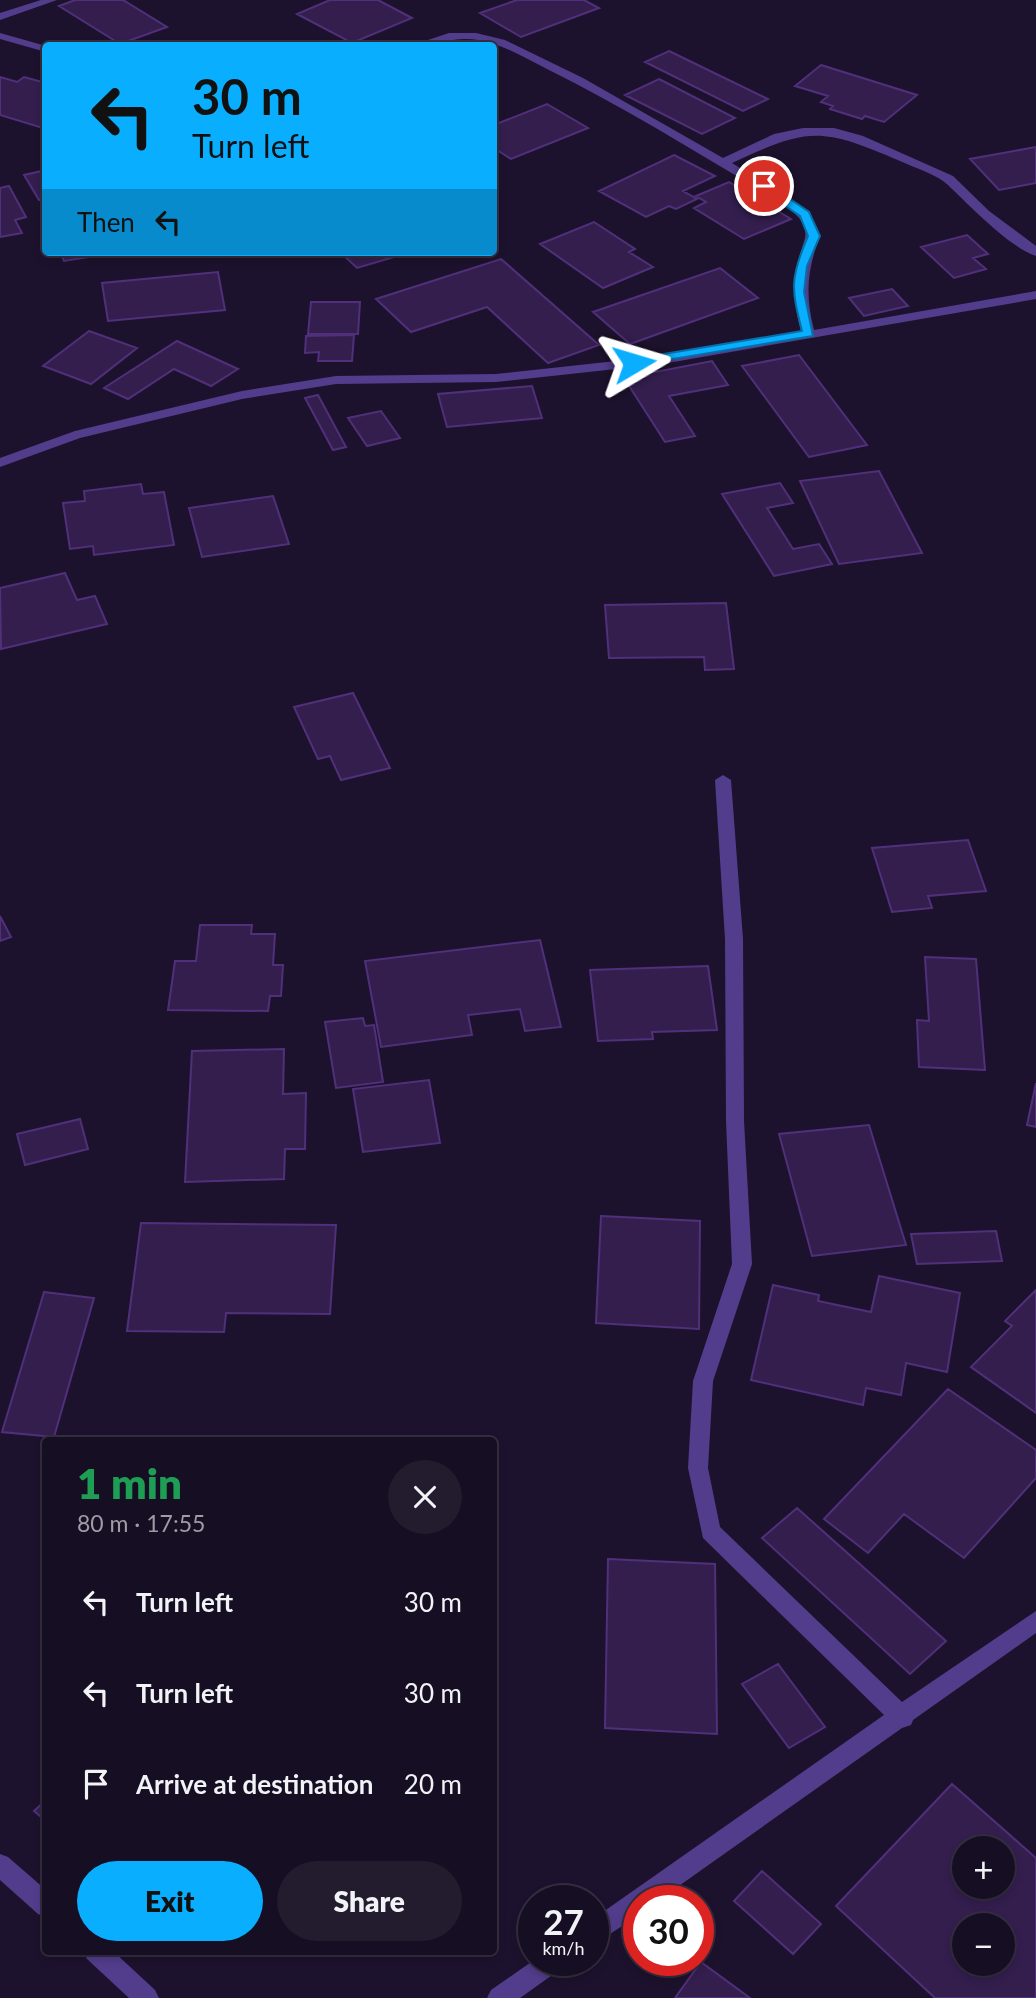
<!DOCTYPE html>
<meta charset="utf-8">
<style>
body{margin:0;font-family:Lato,sans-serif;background:#231c2f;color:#f1f3f6;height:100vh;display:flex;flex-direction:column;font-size:26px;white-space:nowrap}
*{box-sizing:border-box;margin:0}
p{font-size:23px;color:#9e9ca5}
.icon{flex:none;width:38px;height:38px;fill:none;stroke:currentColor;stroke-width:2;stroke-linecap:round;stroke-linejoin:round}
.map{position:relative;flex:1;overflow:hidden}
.sheet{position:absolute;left:42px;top:1437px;width:455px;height:518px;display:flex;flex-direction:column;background:#160e22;border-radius:7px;box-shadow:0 4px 10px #0003,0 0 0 2px #352e40}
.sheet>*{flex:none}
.guide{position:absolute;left:42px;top:42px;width:455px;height:214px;border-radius:7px;box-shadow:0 4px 10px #0003,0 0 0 2px #352e40;background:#0aaeff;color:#111;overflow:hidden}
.controls{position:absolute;left:952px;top:1836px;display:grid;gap:14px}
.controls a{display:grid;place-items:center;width:63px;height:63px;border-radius:50%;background:#160e22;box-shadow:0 4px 10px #0003,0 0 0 2px #352e40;font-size:35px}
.speed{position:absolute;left:518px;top:1885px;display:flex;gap:14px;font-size:35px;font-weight:700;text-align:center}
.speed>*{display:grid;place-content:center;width:91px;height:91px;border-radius:50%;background:#160e22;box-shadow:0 4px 10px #0003,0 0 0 2px #352e40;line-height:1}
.speed small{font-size:18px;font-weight:400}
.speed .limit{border:10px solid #d22;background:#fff;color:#111}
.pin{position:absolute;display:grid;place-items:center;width:60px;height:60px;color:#fff;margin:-30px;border:4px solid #fff;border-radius:50%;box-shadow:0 2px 7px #0007}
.me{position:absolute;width:77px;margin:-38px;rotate:83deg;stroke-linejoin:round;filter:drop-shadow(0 0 5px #0008)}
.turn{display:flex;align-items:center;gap:24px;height:147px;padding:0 35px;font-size:32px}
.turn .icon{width:91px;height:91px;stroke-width:2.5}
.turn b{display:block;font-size:49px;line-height:60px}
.then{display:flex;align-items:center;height:66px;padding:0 35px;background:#0003;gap:14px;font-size:26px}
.round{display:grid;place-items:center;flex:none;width:74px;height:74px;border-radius:37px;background:#231c2f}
.summary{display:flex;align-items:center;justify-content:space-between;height:119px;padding:0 35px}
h1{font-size:42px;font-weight:800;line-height:52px;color:#1e9e55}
.cta{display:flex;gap:14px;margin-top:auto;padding:14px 35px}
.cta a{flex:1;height:80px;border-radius:42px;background:#0aaeff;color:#111;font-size:28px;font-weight:800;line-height:80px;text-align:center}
.cta a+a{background:#231c2f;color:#f1f3f6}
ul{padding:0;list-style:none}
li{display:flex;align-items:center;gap:21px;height:91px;padding:0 35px}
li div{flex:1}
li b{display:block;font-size:26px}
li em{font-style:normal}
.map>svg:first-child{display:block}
.building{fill:#331e4e;stroke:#50307a;stroke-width:2;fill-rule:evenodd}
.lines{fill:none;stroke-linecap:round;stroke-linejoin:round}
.service{fill:#523d8c;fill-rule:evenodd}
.minor{fill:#523d8c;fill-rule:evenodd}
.route{fill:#0aaeff;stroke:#0671a6;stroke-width:2}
</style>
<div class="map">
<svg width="1036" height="1998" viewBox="0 0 1036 1998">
<rect width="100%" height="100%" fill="#1d122d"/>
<!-- building -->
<path class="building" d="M75,0H123L167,27L120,44L59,6Z
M330,0H378L412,18L352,43L297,14Z
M517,0H584L599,8L521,37L480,13Z
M669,51L768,99L743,111L645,62Z
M821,65L917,95L884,122L865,116L862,119L830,109L833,106L821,102L828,96L795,86Z
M0,77L17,82L24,77L46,83V129L0,115Z
M659,79L735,118L702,134L625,95Z
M547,104L588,128L511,159L494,148V125Z
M1036,147V183L999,190L970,159Z
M674,155L715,176L683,191L697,199L676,209L669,206L646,217L599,191Z
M46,170V198L39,200L24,175Z
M729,182L791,219L744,239L694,208L706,202L696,196Z
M9,186L26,217L15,220L22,233L0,237V188Z
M594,222L635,249L629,252L653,267L603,288L540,244Z
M967,235L988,254L973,258L986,269L954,278L921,247Z
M60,252H120L64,261Z
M340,252H411L357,268Z
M501,259L599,345L548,363L487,307L411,332L376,299Z
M720,268L758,298L630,344L593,312Z
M218,272L225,310L108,321L102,283Z
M892,289L908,306L864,316L849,298Z
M311,302H360L358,334H308Z
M89,331L137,348L91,384L43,366Z
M354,335L352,361H318L319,352L305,353L306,336Z
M177,341L238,369L211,386L174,369L128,399L104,388Z
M799,355L867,445L809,457L742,366Z
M712,361L728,385L669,396L695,436L665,442L624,378Z
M532,386L542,418L447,427L438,394Z
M318,395L346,447L333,450L305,398Z
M381,411L400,438L367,446L348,418Z
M879,471L922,553L839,564L800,481Z
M780,483L793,503L767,508L793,549L819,544L832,564L774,576L722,494Z
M141,484L143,494L164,492L174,545L94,555L93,546L70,549L63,503L85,501L84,491Z
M273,496L289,544L202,557L189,508Z
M65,573L77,600L95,596L107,624L1,649L0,588Z
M726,603L734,669L705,670L704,657L609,658L605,605Z
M353,693L390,768L341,780L330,756L318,759L294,707Z
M968,840L986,891L928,896L932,908L892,912L872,848Z
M0,916L11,937L0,941Z
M200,925H252L251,934H275L273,965H283L281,996H270L268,1011L168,1010L175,961H196Z
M540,940L561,1027L525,1031L520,1009L468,1015L472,1035L381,1047L365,961Z
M925,957L976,959L985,1070L919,1067L917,1020L929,1021Z
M708,966L717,1030L652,1032L653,1039L598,1041L590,970Z
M363,1018L365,1026L374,1025L383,1082L336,1088L325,1022Z
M284,1049L283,1094L306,1093L305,1149H285L284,1179L185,1182L192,1051Z
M429,1080L440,1143L363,1152L353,1089Z
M1036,1083V1127L1027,1125Z
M80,1119L88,1149L25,1165L17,1134Z
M869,1125L906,1245L812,1256L779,1134Z
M601,1216L700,1221L699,1329L596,1323Z
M141,1223L336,1225L330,1314L226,1313L224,1332L127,1331Z
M996,1231L1002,1261L917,1264L911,1234Z
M879,1276L960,1293L947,1372L906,1363L901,1395L866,1388L863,1405L751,1380L773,1285L819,1295L818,1301L871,1312Z
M1036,1290V1413L971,1367L1012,1326L1005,1321Z
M44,1292L94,1298L54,1437L2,1432Z
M948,1389L1036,1450V1478L964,1558L904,1514L868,1553L824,1519Z
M797,1508L946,1641L910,1674L762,1538Z
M608,1559L715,1564L717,1734L605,1728Z
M778,1664L825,1727L789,1748L742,1684Z
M952,1784L1036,1858V1998H935L836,1906ZM964,1848H1003V1886H964ZM964,1925H1003V1964H964Z
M46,1800V1821L34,1811Z
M762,1871L821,1924L793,1954L734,1901Z
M701,1962L750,1998H675Z"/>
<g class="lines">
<!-- service -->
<path class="service" d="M41,0H57L0,20V13Z"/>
<!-- minor -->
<path class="minor" d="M0,33L46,46V52L0,39Z
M449,33H476L505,40L583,78L723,158L774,134L803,128H834L863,136L953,176L989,211L1036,246V256C1009,247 969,205 948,185C936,174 915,168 900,161C821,127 809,127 732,163L809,211L820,236C807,270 805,295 814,330L1036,291V299L662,364L496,382L336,384L242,399L80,438L0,467V458L75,431L242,391L336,376L496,374L662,356L801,332C797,314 792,295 795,276C801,234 822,232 779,201C702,156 626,108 547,69C525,58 503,44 478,40C455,36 433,46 410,46Z
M723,775L731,780L743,939L744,1121L752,1264L713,1381L708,1468L720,1527L902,1702L1036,1611V1633L913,1720L911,1725L902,1728L659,1900H639V1915L593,1945V1919L884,1715L703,1538L688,1468L693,1381L732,1264L726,1121L725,939L715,780Z
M0,1854L8,1857L46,1890V1917L38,1914L0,1880Z
M83,1951H113L155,1990L159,1998H129L87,1959Z
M534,1960H566L562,1968L520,1998H487L491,1990Z"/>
</g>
<!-- route -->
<path class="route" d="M760,184H768L809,212L820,236L807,266L804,292L813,336L630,366L628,363L634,359L802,331C791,288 790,278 808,236L800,216L760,189Z"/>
</svg>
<div class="controls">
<a>+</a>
<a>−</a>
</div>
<div class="speed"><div>27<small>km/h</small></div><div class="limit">30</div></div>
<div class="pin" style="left:764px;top:186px;background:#d93025"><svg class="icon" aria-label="arrive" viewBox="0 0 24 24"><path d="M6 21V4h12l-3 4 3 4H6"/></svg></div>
<svg class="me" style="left:634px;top:363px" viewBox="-20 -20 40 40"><path d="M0-17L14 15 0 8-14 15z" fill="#0aaeff" stroke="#fff" stroke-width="4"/></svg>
<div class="guide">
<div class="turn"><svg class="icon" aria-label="left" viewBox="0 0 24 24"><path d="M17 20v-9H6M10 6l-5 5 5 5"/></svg><div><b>30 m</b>Turn left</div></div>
<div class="then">Then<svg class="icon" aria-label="left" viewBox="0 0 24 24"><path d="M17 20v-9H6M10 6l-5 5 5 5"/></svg></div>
</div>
<section class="sheet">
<div class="summary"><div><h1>1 min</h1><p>80 m · 17:55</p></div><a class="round"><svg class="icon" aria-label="close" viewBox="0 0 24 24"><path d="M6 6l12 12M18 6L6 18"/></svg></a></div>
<ul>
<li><svg class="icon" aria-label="left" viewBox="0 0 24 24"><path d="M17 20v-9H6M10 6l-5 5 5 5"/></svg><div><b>Turn left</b></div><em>30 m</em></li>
<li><svg class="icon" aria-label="left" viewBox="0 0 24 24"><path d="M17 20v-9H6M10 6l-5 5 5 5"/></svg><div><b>Turn left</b></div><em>30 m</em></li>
<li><svg class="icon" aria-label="arrive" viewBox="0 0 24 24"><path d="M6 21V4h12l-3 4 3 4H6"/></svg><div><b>Arrive at destination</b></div><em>20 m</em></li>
</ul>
<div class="cta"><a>Exit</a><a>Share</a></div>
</section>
</div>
